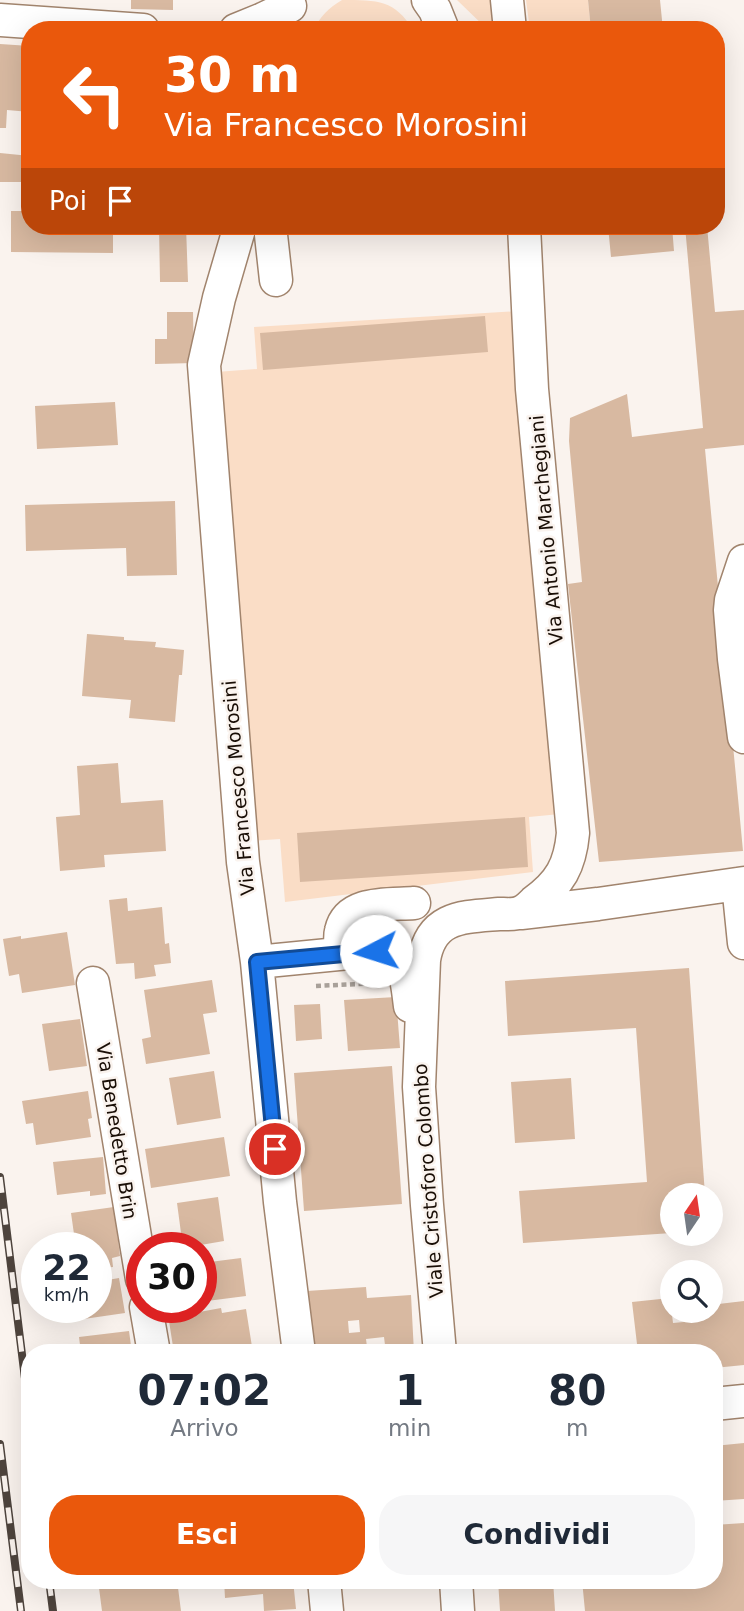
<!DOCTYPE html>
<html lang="it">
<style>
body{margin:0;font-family:"DejaVu Sans",sans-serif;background:#f6f6f7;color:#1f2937;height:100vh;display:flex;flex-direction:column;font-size:26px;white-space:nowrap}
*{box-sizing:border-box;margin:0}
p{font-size:23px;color:#747a83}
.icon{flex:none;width:38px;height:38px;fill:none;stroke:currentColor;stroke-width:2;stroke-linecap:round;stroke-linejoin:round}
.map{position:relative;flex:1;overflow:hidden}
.side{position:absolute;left:21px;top:1344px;width:702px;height:245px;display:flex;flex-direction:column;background:#fff;border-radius:28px;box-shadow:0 7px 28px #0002}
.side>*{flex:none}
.top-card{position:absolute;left:21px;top:21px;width:704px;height:214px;border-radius:28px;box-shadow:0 7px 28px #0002;background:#ea580c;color:#fff;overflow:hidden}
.needle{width:46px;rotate:13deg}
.buttons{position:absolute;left:660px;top:1183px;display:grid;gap:14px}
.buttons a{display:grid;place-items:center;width:63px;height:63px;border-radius:50%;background:#fff;box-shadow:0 7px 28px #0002;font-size:35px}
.speed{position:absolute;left:21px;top:1232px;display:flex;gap:14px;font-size:35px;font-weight:700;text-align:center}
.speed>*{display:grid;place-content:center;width:91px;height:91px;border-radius:50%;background:#fff;box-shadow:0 7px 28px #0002;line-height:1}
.speed small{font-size:18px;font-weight:400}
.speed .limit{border:10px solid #d22;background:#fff;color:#111}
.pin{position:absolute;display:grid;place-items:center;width:60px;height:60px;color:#fff;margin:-30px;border:4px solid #fff;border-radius:50%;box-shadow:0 2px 7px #0007}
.me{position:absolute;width:77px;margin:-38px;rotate:265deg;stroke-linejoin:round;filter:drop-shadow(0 0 5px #0008)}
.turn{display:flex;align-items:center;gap:24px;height:147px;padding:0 28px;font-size:32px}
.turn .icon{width:91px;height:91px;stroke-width:2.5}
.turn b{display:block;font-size:49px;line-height:60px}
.then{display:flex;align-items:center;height:66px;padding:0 28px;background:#0003;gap:14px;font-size:26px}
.eta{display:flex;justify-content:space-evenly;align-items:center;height:119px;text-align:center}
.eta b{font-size:42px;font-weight:800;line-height:49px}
.action{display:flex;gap:14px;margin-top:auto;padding:14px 28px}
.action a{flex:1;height:80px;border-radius:28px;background:#ea580c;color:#fff;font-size:28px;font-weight:800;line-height:80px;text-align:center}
.action a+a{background:#f6f6f7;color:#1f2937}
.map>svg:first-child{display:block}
.green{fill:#faddc6}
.building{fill:#d8b9a1;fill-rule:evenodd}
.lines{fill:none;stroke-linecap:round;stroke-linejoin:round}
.minor-casing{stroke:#a1846d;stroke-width:35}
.path{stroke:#a8a099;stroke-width:4.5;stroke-dasharray:5 3.5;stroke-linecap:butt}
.minor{stroke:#fff;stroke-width:32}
.rail-casing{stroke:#4e443d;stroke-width:8}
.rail{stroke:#faf3ee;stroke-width:5;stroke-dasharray:16;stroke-linecap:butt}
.route-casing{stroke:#114b97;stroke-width:18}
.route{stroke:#1a73e8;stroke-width:12}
.labels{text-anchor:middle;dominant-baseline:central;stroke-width:5;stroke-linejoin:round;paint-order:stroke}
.street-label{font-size:19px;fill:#190e06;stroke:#faf3ee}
</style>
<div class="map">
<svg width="744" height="1611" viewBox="0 0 744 1611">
<rect width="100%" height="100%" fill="#faf3ee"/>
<!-- green -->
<path class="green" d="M342,0C378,0 395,0 413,30H314C320,16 329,8 342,0Z
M457,0H504L506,30H488Z
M526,0H588L591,30H530Z
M519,311L560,814L529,817L533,872L285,902L280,839L250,841L216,372L257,369L254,327Z"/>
<!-- building -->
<path class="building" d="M131,0H173V10L131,9Z
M588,0H660L663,30H591Z
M0,44L30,46V112L7,110L6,128H0Z
M0,153L30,156V182H0Z
M11,211H30V226H113V253L11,252Z
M159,226H186L188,282H160Z
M608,226H672L674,251L611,257Z
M685,226H707L715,312L744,310V445L705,449L743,851L599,862L568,584L582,582L569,441L570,418L627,394L632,437L703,428Z
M167,312H193L194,363L155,364V339H167Z
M485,316L488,352L263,370L260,333Z
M115,402L118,445L37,449L35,406Z
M175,501L177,575L127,576L126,548L26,551L25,505Z
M87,634L124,637V640L156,642L155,647L184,650L182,675H179L175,722L129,718L131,700L82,696Z
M118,763L121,803L163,800L166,851L104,855L105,867L60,871L56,817L80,815L77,766Z
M525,817L528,867L300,882L297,833Z
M127,898L128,911L162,907L165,944L169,943L171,963L154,965L156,976L135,979L134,963L116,964L109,900Z
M67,932L75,985L22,993L19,974L9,976L3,939L21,936V939Z
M689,968L705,1195H672V1233L523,1243L519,1191L647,1182L636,1028L508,1036L505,981Z
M212,980L217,1012L203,1014L210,1054L146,1064L142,1039L151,1037L144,990Z
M396,997L400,1048L348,1051L344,1000Z
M320,1004L322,1039L296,1041L294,1005Z
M80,1019L87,1066L49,1071L42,1024Z
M392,1066L402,1204L304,1211L294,1073Z
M214,1071L221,1118L177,1125L169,1078Z
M571,1078L575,1139L515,1143L511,1082Z
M88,1091L92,1118L88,1119L91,1137L36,1145L33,1123L26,1124L22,1101Z
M224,1137L230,1176L151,1188L145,1149Z
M103,1157L106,1194L90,1196V1191L57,1195L53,1162Z
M218,1197L224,1241L183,1248L177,1203Z
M114,1207L120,1256L112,1258L113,1267L96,1269V1248H76L71,1213Z
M241,1258L246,1296L207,1301L202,1263Z
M119,1278L125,1313L77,1320L75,1307H96V1282Z
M366,1287L367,1298L411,1295L414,1353H386L384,1337L366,1339L367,1347L351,1349L352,1353H315L307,1291ZM359,1320L360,1332L349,1333L348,1321Z
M670,1298L673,1323L705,1320L704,1311H710V1305L744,1301V1365L714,1368V1353H577V1351L637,1344L632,1302Z
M221,1308L222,1313L246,1309L253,1353H174L169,1321L195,1317L194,1313Z
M129,1331L132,1353H81L79,1337Z
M744,1443V1499L714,1501V1446Z
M744,1523V1611H585L582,1580H714V1525Z
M177,1580L181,1611H102L99,1588Z
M224,1580H293L296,1609L264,1611L263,1594L225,1598Z
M498,1580H553L555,1611H500Z"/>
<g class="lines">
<defs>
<path id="minor" d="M428,0L435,10L443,30
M507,0L510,30
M0,20L143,30
M236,30L263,19L290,6
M240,226L219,298L204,365L243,862L257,962L280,1202L299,1353
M270,226L276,280
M744,561L731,600L730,610L734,659L744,737
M738,884L744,943
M521,913L598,904L744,883
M341,953C341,946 339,938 341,931C348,900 389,905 414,903
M257,962L369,951C407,949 406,977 410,1006
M93,983L142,1279
M146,1307L154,1353
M440,1353L427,1205L419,1087L424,960C431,916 463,917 499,914C506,914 515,915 521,912C526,910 531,905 534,902C560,883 570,866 573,833L532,389L524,226
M714,1404L744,1401
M324,1580L327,1611
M456,1580L458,1611"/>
</defs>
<!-- minor casing -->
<use href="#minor" class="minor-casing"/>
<!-- path -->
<path class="path" d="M316,986L380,983"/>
<!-- minor -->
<use href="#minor" class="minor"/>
<defs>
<path id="rail" d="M0,1177L30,1419
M0,1444L21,1611
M49,1580L53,1611"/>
</defs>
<!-- rail casing -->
<use href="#rail" class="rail-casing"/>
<!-- rail -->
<use href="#rail" class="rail"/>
</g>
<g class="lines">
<defs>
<path id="route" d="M275,1149L257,962L376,951"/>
</defs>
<!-- route casing -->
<use href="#route" class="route-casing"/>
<!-- route -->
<use href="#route" class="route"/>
</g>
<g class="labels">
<!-- street labels -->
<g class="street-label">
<text transform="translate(546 530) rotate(-95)">Via Antonio Marchegiani</text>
<text transform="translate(238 788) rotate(-95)">Via Francesco Morosini</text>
<text transform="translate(117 1131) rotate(81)">Via Benedetto Brin</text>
<text transform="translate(428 1181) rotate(-94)">Viale Cristoforo Colombo</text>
</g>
</g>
</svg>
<div class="buttons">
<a><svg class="needle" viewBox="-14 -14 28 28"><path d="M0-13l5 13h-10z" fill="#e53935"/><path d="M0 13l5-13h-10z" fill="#747a83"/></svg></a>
<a><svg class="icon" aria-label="search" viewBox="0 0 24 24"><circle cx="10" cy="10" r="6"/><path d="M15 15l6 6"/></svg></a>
</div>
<div class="speed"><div>22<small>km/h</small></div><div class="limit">30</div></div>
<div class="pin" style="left:275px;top:1149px;background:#d93025"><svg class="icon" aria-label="arrive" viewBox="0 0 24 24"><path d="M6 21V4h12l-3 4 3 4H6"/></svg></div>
<svg class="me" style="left:376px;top:951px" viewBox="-20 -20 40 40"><circle r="19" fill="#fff"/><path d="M0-13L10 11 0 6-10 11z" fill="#1a73e8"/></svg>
<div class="top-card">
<div class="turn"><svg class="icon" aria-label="left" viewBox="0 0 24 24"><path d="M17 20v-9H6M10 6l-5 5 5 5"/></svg><div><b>30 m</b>Via Francesco Morosini</div></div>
<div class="then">Poi<svg class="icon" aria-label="arrive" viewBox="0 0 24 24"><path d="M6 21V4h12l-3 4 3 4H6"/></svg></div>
</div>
<section class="side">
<div class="eta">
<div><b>07:02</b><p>Arrivo</p></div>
<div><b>1</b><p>min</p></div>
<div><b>80</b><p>m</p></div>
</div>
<div class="action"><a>Esci</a><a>Condividi</a></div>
</section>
</div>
